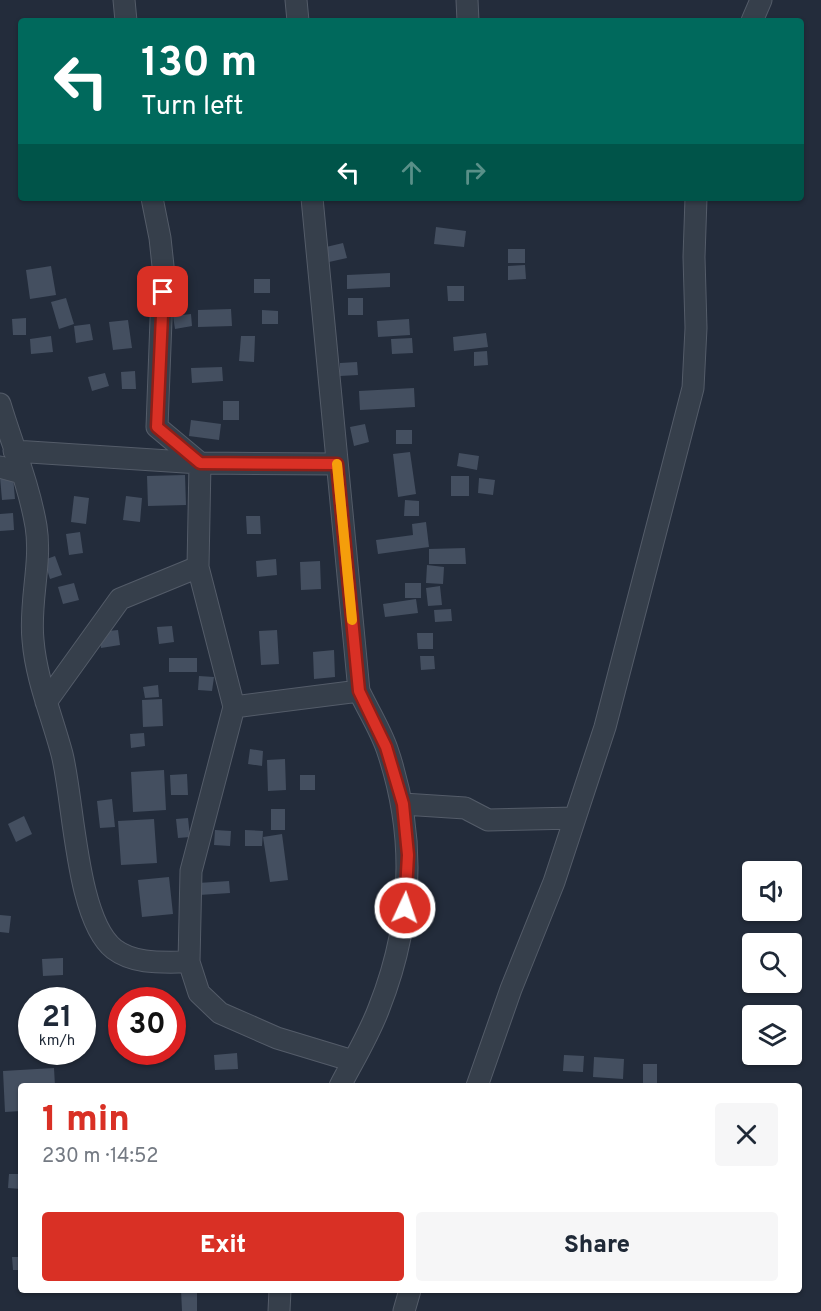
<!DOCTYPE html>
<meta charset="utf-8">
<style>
body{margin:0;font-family:Overpass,sans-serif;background:#f6f6f7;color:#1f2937;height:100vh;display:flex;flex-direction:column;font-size:22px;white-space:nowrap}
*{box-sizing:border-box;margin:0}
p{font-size:20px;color:#747a83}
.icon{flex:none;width:33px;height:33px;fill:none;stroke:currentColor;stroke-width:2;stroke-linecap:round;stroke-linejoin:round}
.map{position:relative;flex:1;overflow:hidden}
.side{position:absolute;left:18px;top:1083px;width:784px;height:210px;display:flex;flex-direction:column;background:#fff;border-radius:6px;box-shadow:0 2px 4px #0004}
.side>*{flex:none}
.top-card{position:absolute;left:18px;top:18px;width:786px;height:183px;border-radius:6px;box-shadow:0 2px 4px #0004;background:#00695c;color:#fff;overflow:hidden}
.controls{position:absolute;left:742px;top:861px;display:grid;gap:12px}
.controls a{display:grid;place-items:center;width:60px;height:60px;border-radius:6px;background:#fff;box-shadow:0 2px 4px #0004;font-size:30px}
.speed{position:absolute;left:18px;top:987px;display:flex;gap:12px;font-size:30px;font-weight:700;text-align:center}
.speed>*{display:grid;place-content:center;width:78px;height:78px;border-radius:50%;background:#fff;box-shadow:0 2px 4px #0004;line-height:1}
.speed small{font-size:15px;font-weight:400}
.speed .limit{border:9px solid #d22;background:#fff;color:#111}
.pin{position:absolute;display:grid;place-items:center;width:51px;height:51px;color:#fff;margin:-26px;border-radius:12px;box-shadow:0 3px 9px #0006}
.me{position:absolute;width:66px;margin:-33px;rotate:3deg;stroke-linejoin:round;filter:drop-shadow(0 0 4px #0008)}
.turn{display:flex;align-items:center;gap:21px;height:126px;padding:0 24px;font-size:27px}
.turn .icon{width:78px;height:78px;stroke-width:2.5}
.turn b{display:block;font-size:42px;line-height:51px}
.lanes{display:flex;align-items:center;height:57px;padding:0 24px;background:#0003;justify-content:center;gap:30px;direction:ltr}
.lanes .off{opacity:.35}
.round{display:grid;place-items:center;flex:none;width:63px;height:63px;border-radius:6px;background:#f6f6f7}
.summary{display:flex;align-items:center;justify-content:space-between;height:102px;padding:0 24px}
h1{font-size:36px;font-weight:800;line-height:45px;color:#d93025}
.action{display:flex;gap:12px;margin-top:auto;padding:12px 24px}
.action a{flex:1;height:69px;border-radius:6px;background:#d93025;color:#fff;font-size:24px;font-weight:800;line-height:69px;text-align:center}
.action a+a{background:#f6f6f7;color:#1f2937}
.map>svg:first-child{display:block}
.building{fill:#444f60}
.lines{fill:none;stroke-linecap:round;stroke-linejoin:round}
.street-casing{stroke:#545c69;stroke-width:23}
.street{stroke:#363f4b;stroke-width:21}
.route-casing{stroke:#8d1f18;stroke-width:15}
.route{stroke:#d93025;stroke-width:10}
.slow{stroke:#f59e0b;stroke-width:10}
</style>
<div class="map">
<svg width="821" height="1311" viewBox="0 0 821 1311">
<rect width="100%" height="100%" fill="#232c3b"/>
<!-- building -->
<path class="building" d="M436,227L466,231L464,247L434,244Z
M343,243L347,258L329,262L326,247Z
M508,249H525V263H508Z
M525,265L526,279L508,280V266Z
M51,266L56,295L30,299L26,270Z
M390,273V287L347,289V275Z
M254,279H270V293H254Z
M447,286H464V301H448Z
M66,298L74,324L59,329L51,302Z
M348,298H363V315H348Z
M231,309L232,326L198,327V310Z
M262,310L278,311V324H262Z
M191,314L192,326L175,329L173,316Z
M26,318V335H13L12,319Z
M409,319L410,335L378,337L377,321Z
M128,320L132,348L113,350L109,322Z
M90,324L93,340L76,343L74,326Z
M486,333L488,347L454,351L453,337Z
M51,336L53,352L31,354L30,339Z
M241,336H255L254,362L239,361Z
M412,338L413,353L392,354L391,339Z
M487,351L488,365L474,366V352Z
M357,362L358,375L340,376V363Z
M222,367L223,381L192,383L191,368Z
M135,371L136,389H122L121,372Z
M105,373L109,386L92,391L88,377Z
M414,388L415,407L360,410L359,391Z
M223,401H239V420H223Z
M191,420L221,424L219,440L189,436Z
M365,424L369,442L354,446L350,427Z
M396,430H412V444H396Z
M410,452L416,494L398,497L393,454Z
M459,453L479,456L477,470L457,466Z
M185,475L186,505L148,506L147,476Z
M13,476L15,499L2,500L0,477Z
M451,476H469V496H451Z
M479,478L495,480L493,495L478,493Z
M74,496L89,498L86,524L71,522Z
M126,496L142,498L140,522L123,520Z
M405,500L419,501V516H404Z
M13,513L14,530L0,531V514Z
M246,516H260L261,534H247Z
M426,522L429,547L378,554L376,540L413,535L412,524Z
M80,532L83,553L69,555L66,534Z
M465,548L466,564H429V549Z
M55,556L62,575L50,579L44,560Z
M276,559L277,575L257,577L256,561Z
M320,561L321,589L301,590L300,562Z
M427,565L444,567L443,584L426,583Z
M74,583L79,600L63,604L58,587Z
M405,583H421V598H405Z
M440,586L442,605L428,606L426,588Z
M416,599L418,613L385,617L383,604Z
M451,609L452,621L435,622L434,610Z
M172,626L174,642L159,644L157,627Z
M118,630L120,645L101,648L99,632Z
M277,630L279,664L261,665L259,631Z
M417,633H433V649H418Z
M334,650L335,677L314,679L313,652Z
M420,656H434L435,669L421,670Z
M169,658H197V672H169Z
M199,676L214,677L212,691L198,690Z
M158,685L159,697L145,698L143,687Z
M162,699L163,726L143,727L142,700Z
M144,733L145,746L131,748L130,734Z
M250,749L263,751L262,766L248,764Z
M285,759L286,790L268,791L267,760Z
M164,770L166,810L133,812L131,772Z
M187,774L188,795H171L170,775Z
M300,775H315V790H300Z
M112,799L115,827L100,828L97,801Z
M271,809H285V830H271Z
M24,816L32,834L16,842L8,824Z
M188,818L190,837L178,838L176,819Z
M154,819L157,863L121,865L118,821Z
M215,830L231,831L230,846L214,845Z
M245,830L263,831L262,846H245Z
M282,834L288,880L270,882L263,837Z
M169,877L173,914L142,917L138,880Z
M229,881L230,893L199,895L198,883Z
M0,915L11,916L9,933L0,932Z
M63,958V975L43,976L42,959Z
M237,1053L238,1069L215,1070L214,1055Z
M564,1055L584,1056L583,1072L563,1071Z
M594,1057L624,1059L623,1079L593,1077Z
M643,1064H657V1084H643Z
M54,1068L55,1086H21V1111L5,1112L3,1071Z
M9,1174H21V1189L8,1188Z
M12,1257H21V1270H13Z
M181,1290H197V1311H182Z"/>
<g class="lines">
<defs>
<path id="street" d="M124,0L126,21
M296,0L298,21
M467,0L468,21
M752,21L761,0
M152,198L160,238L163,266L157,427L200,463L198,567L234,707L191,871L189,962L199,993L220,1013L277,1038L353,1061
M312,198L359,691C368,710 380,729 387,749C417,837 413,922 379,1008C369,1035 353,1061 340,1086
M0,404C12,444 29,485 36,526C42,563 29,602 33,640C36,679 52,716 62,754C74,802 76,919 114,949C135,965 164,962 189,962
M14,451L200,463L337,464
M0,467L22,473
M46,702L120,599L198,567
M234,707L359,691
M403,804L465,808L488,820L575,818
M477,1086L511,989L554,882L605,727L693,388L696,328L694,257L696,198
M279,1311L280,1290
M404,1311L410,1290"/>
</defs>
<!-- street casing -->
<use href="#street" class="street-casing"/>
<!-- street -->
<use href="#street" class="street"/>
</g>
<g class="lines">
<defs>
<path id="route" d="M163,292L157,427L200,463L337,464L359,691L386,747L403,804L408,855L405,908"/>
</defs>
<!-- route casing -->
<use href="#route" class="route-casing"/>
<!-- route -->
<use href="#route" class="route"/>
<!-- slow -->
<path class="slow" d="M337,464L352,620"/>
</g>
</svg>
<div class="controls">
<a><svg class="icon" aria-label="sound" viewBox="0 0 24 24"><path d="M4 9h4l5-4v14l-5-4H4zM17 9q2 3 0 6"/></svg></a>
<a><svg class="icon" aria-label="search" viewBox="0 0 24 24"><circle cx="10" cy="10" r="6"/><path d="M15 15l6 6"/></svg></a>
<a><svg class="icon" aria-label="layers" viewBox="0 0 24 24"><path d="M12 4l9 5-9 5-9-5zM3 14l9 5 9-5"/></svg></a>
</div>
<div class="speed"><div>21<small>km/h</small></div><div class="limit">30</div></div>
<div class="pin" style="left:163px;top:292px;background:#d93025"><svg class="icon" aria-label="arrive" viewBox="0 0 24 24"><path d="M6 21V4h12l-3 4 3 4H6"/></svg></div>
<svg class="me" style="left:405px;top:908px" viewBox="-20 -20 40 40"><circle r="17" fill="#d93025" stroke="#fff" stroke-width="3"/><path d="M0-11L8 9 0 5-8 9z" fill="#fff"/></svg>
<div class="top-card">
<div class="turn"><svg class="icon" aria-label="left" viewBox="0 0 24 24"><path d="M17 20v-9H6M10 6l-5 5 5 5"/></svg><div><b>130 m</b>Turn left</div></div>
<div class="lanes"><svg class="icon" aria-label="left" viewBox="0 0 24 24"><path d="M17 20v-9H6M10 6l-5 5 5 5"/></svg><svg class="icon off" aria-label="ahead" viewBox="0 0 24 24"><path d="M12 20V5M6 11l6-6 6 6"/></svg><svg class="icon off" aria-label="right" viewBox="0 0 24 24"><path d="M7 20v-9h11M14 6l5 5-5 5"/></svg></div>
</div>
<section class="side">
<div class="summary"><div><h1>1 min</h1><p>230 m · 14:52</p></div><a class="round"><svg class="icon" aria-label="close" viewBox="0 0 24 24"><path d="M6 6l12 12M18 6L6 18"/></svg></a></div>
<div class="action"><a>Exit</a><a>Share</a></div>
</section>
</div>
